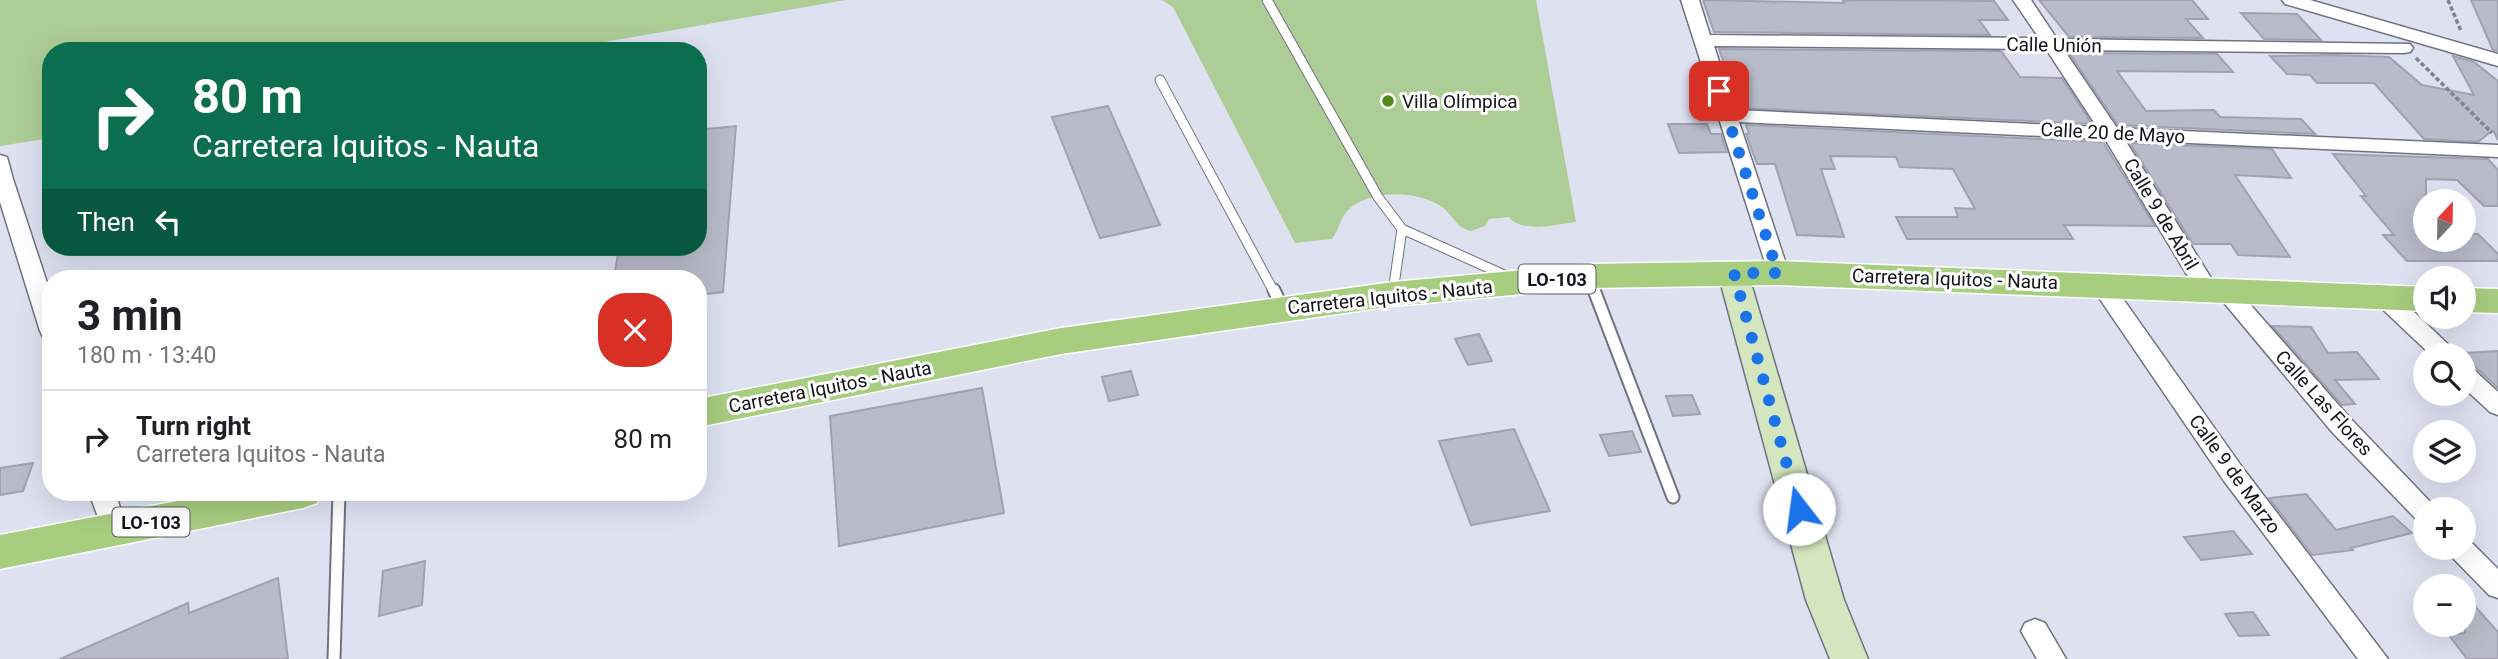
<!DOCTYPE html>
<meta charset="utf-8">
<style>
body{margin:0;font-family:Roboto,sans-serif;background:#f6f6f6;color:#202124;height:100vh;display:flex;flex-direction:column;font-size:26px;white-space:nowrap}
*{box-sizing:border-box;margin:0}
p{font-size:23px;color:#757577}
.icon{flex:none;width:38px;height:38px;fill:none;stroke:currentColor;stroke-width:2;stroke-linecap:round;stroke-linejoin:round}
.map{position:relative;flex:1;overflow:hidden}
.details{position:absolute;left:42px;top:270px;width:665px;height:231px;display:flex;flex-direction:column;background:#fff;border-radius:28px;box-shadow:0 7px 28px #0002}
.details>*{flex:none}
.hud{position:absolute;left:42px;top:42px;width:665px;height:214px;border-radius:28px;box-shadow:0 7px 28px #0002;background:#0b6e4f;color:#fff;overflow:hidden}
.needle{width:46px;rotate:22deg}
.buttons{position:absolute;left:2413px;top:189px;display:grid;gap:14px}
.buttons a{display:grid;place-items:center;width:63px;height:63px;border-radius:50%;background:#fff;box-shadow:0 7px 28px #0002;font-size:35px}
.pin{position:absolute;display:grid;place-items:center;width:60px;height:60px;color:#fff;margin:-30px;border-radius:14px;box-shadow:0 4px 10px #0006}
.me{position:absolute;width:77px;margin:-38px;rotate:345deg;stroke-linejoin:round;filter:drop-shadow(0 0 5px #0008)}
.turn{display:flex;align-items:center;gap:24px;height:147px;padding:0 35px;font-size:32px}
.turn .icon{width:91px;height:91px;stroke-width:2.5}
.turn b{display:block;font-size:49px;line-height:60px}
.then{display:flex;align-items:center;height:66px;padding:0 35px;background:#0003;gap:14px;font-size:26px}
.round{display:grid;place-items:center;flex:none;width:74px;height:74px;border-radius:28px;background:#f6f6f6}
.head{display:flex;align-items:center;justify-content:space-between;height:119px;padding:0 35px}
h1{font-size:42px;font-weight:700;line-height:52px}
ul{padding:0;list-style:none}
li{display:flex;align-items:center;gap:21px;height:98px;padding:0 35px;border-top:2px solid #e0e0e0}
li div{flex:1}
li b{display:block;font-size:26px}
li em{font-style:normal}
.map>svg:first-child{display:block}
.green{fill:#adcd96}
.building{fill:#b8bbc9;stroke:#a0a2b0;stroke-width:2}
.lines{fill:none;stroke-linecap:round;stroke-linejoin:round}
.lane-far1-casing{stroke:#707280;stroke-width:11}
.lane-casing{stroke:#707280;stroke-width:15}
.street-casing{stroke:#707280;stroke-width:3}
.secondary-casing{stroke:#707280;stroke-width:3}
.primary-casing{stroke:#fff;stroke-width:3}
.path{stroke:#81838d;stroke-width:3.5;stroke-dasharray:4.5 2.5;stroke-linecap:butt}
.lane-far1{stroke:#fff;stroke-width:9}
.lane{stroke:#fff;stroke-width:11}
.street{fill:#fff;fill-rule:evenodd}
.secondary{fill:#d3e6bf;fill-rule:evenodd}
.primary{fill:#a7cd7f;fill-rule:evenodd}
.route{stroke:#1a73e8;stroke-width:12;stroke-dasharray:0 21.6}
.poi-dot{fill:#53861c;stroke:#fff;stroke-width:2.5}
.labels{text-anchor:middle;dominant-baseline:central;stroke-width:6;stroke-linejoin:round;paint-order:stroke}
.shield{fill:#fff;stroke:#5a5a5e;stroke-width:2}
.shield-label{font-size:18px;font-weight:bold;fill:#131419}
.street-label{font-size:19px;fill:#131419;stroke:#fff}
.poi-label{font-size:19px;fill:#131419;stroke:#fff;text-anchor:start}
</style>
<div class="map">
<svg width="2498" height="659" viewBox="0 0 2498 659">
<rect width="100%" height="100%" fill="#dee1f0"/>
<!-- green -->
<path class="green" d="M0,0H846L553,51H51V138L0,146Z
M1162,0H1536L1576,222C1558,224 1522,234 1509,217L1489,219L1485,226L1471,231C1456,228 1453,215 1442,207C1418,190 1370,189 1348,210C1340,218 1339,230 1332,239L1295,243L1173,7Z"/>
<!-- building -->
<path class="building" d="M1703,0L1844,3L1843,1L1858,0L1994,1L2008,20H1979L1990,35L1714,32Z
M2039,0H2192L2208,19H2186L2203,38L2069,37Z
M2471,0H2498V51L2493,50Z
M2241,13L2297,14L2321,40L2264,39Z
M1719,49L2001,51L2020,77L2062,78L2092,124L1740,108Z
M2069,53L2217,54L2233,72L2117,71L2146,111L2214,110L2220,117L2301,119L2315,134L2118,125Z
M2334,55L2389,57L2422,85L2474,95L2453,56L2474,62L2498,81V140L2493,130L2478,142L2424,139L2374,83H2317L2310,75L2287,74L2270,56Z
M1108,106L1160,225L1100,238L1052,117Z
M1668,124H1707L1711,134H1721L1727,152L1679,153Z
M1746,125L2103,142L2155,226L2064,225L2073,239H1907L1896,217H1958L1955,208L1975,209L1953,169L1900,167L1896,157L1830,156L1835,169H1821L1844,237L1797,235L1775,164H1757L1746,134H1749Z
M736,126L723,292L698,295V278H614L619,247H698V130Z
M2130,143L2272,149L2291,178L2235,175L2290,257L2238,255L2231,244H2193Z
M2333,154L2488,159L2498,170V206H2484L2457,180L2426,179V240H2464V234H2478L2498,254V261H2407L2383,235H2394L2361,196H2366Z
M2272,326L2311,327L2328,353L2357,352L2379,379L2335,380L2355,404L2342,405Z
M1479,334L1492,361L1468,365L1455,339Z
M2498,351V388L2474,366L2464,363V353Z
M1131,371L1138,395L1109,401L1102,377Z
M982,388L1004,513L839,546L830,416Z
M1692,395L1700,414L1673,416L1666,396Z
M1514,429L1550,511L1471,525L1439,441Z
M1632,431L1641,452L1609,456L1600,435Z
M33,463L23,491L0,495V468Z
M2306,494L2336,530L2393,516L2412,533L2351,548L2353,550L2312,555L2269,498Z
M2233,531L2252,554L2201,560L2184,537Z
M425,561L422,605L379,616L383,571Z
M278,578L288,659H60L188,603L189,613Z
M2464,594L2498,632V659H2467L2448,634L2465,633Z
M2253,612L2269,635L2239,636L2225,614Z"/>
<g class="lines">
<defs>
<path id="lane-far1" d="M1267,0L1378,197L1402,229L1393,292
M1160,80L1274,292
M1402,229L1511,278
M1589,276L1595,292"/>
<path id="lane" d="M1274,290L1283,309
M1594,290L1673,497
M1393,294L1394,290
M334,659L339,492"/>
<path id="street" d="M1681,0H1699L1710,35L2039,38L2013,0H2031L2057,39L2410,44L2413,48L2410,52L2404,53L2064,50L2117,128L2498,145V157L2125,140L2216,286L2225,282L2233,285L2350,418L2437,509H2426V523L2417,520L2332,432L2215,292L2206,296L2198,293L2105,139L1739,122L1789,273L1786,278L1778,281L1770,278ZM1714,46L2046,49L2097,127L1735,110Z
M2282,0H2310L2498,54V66L2285,4Z
M0,155L7,157L13,179L51,295V339L43,337L40,331L0,202Z
M2101,276L2109,279L2242,467L2388,659H2358L2224,481L2093,289L2090,284L2093,279Z
M2385,290L2393,292L2453,349L2456,355H2431L2377,304L2374,298L2377,292Z
M2464,365L2472,368L2498,392V415L2490,412L2464,388Z
M89,492H115L127,529L123,537L114,540L105,537Z
M2464,538L2469,540L2498,569V598L2489,595L2451,556L2447,548H2464Z
M2035,619L2045,623L2066,659H2037L2021,631L2025,623Z"/>
<path id="secondary" d="M1733,263L1744,266L1748,273L1844,600L1868,659H1830L1806,600L1718,273L1722,266Z"/>
<path id="primary" d="M1778,261L2426,287V311L1778,285L1589,288L1393,306L1061,354L698,427V399L1061,328L1393,282L1589,264Z
M2464,288L2498,289V313L2464,312Z
M224,492H322L317,503L303,508L0,569V535Z"/>
</defs>
<!-- lane-far1 casing -->
<use href="#lane-far1" class="lane-far1-casing"/>
<!-- lane casing -->
<use href="#lane" class="lane-casing"/>
<!-- street casing -->
<use href="#street" class="street-casing"/>
<!-- secondary casing -->
<use href="#secondary" class="secondary-casing"/>
<!-- primary casing -->
<use href="#primary" class="primary-casing"/>
<!-- path -->
<path class="path" d="M2448,0L2461,31
M2416,58L2492,133"/>
<!-- lane-far1 -->
<use href="#lane-far1" class="lane-far1"/>
<!-- lane -->
<use href="#lane" class="lane"/>
<!-- street -->
<use href="#street" class="street"/>
<!-- secondary -->
<use href="#secondary" class="secondary"/>
<!-- primary -->
<use href="#primary" class="primary"/>
</g>
<g class="lines">
<!-- route -->
<path class="route" d="M1719,91L1778,273H1734L1799,509"/>
</g>
<!-- markers -->
<circle class="poi-dot" cx="1388" cy="101" r="7"/>
<g class="labels">
<!-- shield labels -->
<g class="shield">
<rect x="1518.5" y="264.5" width="77" height="29" rx="5"/>
<rect x="112.5" y="507.5" width="77" height="29" rx="5"/>
</g>
<g class="shield-label">
<text x="1557" y="279">LO-103</text>
<text x="151" y="522">LO-103</text>
</g>
<!-- street labels -->
<g class="street-label">
<text transform="translate(2054 45) rotate(1)">Calle Unión</text>
<text transform="translate(2113 133) rotate(3)">Calle 20 de Mayo</text>
<text transform="translate(2161 214) rotate(59)">Calle 9 de Abril</text>
<text transform="translate(1955 279) rotate(2)">Carretera Iquitos - Nauta</text>
<text transform="translate(1390 297) rotate(-6)">Carretera Iquitos - Nauta</text>
<text transform="translate(830 387) rotate(-11)">Carretera Iquitos - Nauta</text>
<text transform="translate(2324 403) rotate(48)">Calle Las Flores</text>
<text transform="translate(2235 474) rotate(54)">Calle 9 de Marzo</text>
</g>
<!-- poi labels -->
<g class="poi-label">
<text x="1402" y="101">Villa Olímpica</text>
</g>
</g>
</svg>
<div class="buttons">
<a><svg class="needle" viewBox="-14 -14 28 28"><path d="M0-13l5 13h-10z" fill="#e53935"/><path d="M0 13l5-13h-10z" fill="#757577"/></svg></a>
<a><svg class="icon" aria-label="sound" viewBox="0 0 24 24"><path d="M4 9h4l5-4v14l-5-4H4zM17 9q2 3 0 6"/></svg></a>
<a><svg class="icon" aria-label="search" viewBox="0 0 24 24"><circle cx="10" cy="10" r="6"/><path d="M15 15l6 6"/></svg></a>
<a><svg class="icon" aria-label="layers" viewBox="0 0 24 24"><path d="M12 4l9 5-9 5-9-5zM3 14l9 5 9-5"/></svg></a>
<a>+</a>
<a>−</a>
</div>
<div class="pin" style="left:1719px;top:91px;background:#d93025"><svg class="icon" aria-label="arrive" viewBox="0 0 24 24"><path d="M6 21V4h12l-3 4 3 4H6"/></svg></div>
<svg class="me" style="left:1799px;top:509px" viewBox="-20 -20 40 40"><circle r="19" fill="#fff"/><path d="M0-13L10 11 0 6-10 11z" fill="#1a73e8"/></svg>
<div class="hud">
<div class="turn"><svg class="icon" aria-label="right" viewBox="0 0 24 24"><path d="M7 20v-9h11M14 6l5 5-5 5"/></svg><div><b>80 m</b>Carretera Iquitos - Nauta</div></div>
<div class="then">Then<svg class="icon" aria-label="left" viewBox="0 0 24 24"><path d="M17 20v-9H6M10 6l-5 5 5 5"/></svg></div>
</div>
<section class="details">
<div class="head"><div><h1>3 min</h1><p>180 m · 13:40</p></div><a class="round" style="background:#d93025;color:#fff"><svg class="icon" aria-label="close" viewBox="0 0 24 24"><path d="M6 6l12 12M18 6L6 18"/></svg></a></div>
<ul>
<li><svg class="icon" aria-label="right" viewBox="0 0 24 24"><path d="M7 20v-9h11M14 6l5 5-5 5"/></svg><div><b>Turn right</b><p>Carretera Iquitos - Nauta</p></div><em>80 m</em></li>
</ul>
</section>
</div>
